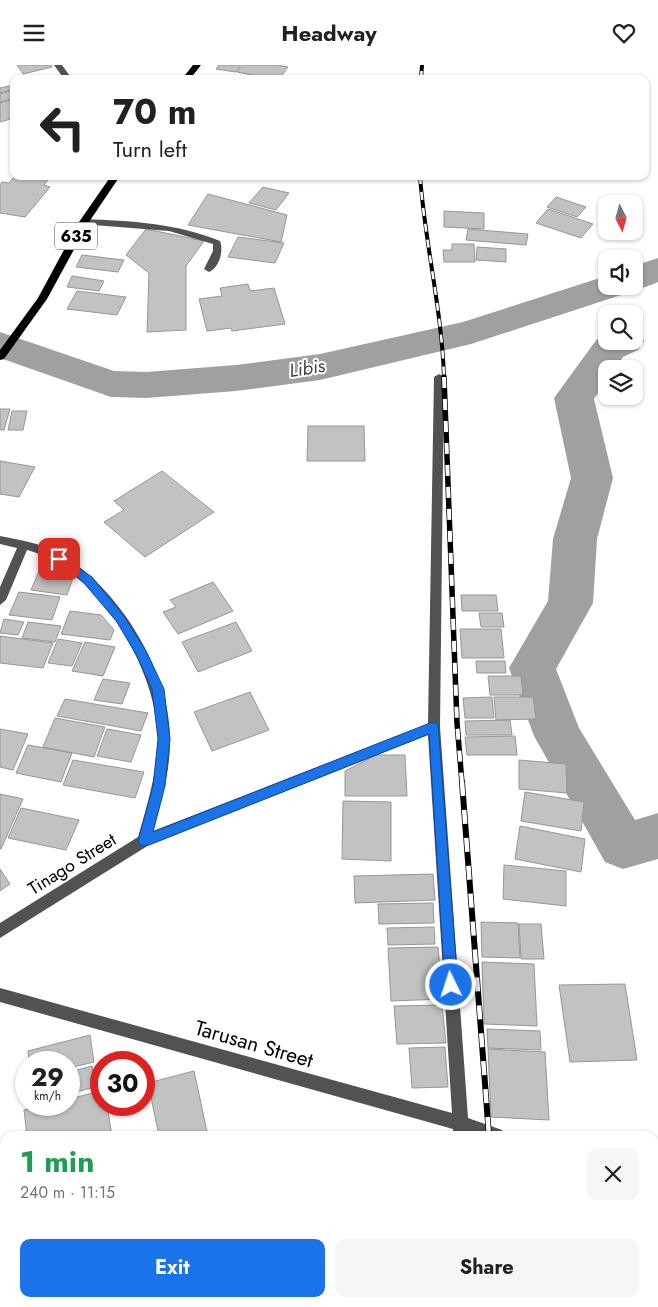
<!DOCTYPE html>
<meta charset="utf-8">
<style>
body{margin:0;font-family:Jost,sans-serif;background:#f6f6f6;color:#202124;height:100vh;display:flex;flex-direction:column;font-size:19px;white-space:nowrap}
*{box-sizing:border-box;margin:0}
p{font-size:16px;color:#757577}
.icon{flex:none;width:28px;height:28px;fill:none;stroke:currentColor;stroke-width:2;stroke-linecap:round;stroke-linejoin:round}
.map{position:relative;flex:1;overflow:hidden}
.sheet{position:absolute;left:0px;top:1066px;width:659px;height:176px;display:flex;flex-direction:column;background:#fff;border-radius:15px 15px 0 0;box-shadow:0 1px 4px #0004}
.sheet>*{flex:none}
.banner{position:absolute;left:10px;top:10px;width:639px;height:105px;border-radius:10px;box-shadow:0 1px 4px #0004;background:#fff;color:#202124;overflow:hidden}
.needle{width:32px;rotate:174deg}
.fabs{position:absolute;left:598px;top:130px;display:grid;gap:10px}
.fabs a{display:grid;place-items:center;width:45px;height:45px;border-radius:10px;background:#fff;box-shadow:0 1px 4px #0004;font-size:25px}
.speed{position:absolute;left:15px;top:986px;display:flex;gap:10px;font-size:25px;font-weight:700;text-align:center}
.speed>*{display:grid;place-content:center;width:65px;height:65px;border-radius:50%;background:#fff;box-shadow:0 1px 4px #0004;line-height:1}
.speed small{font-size:12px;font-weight:400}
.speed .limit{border:8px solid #d22;background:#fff;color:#111}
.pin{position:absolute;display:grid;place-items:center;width:42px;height:42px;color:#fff;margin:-21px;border-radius:10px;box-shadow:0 2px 8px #0006}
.me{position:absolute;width:55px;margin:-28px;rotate:356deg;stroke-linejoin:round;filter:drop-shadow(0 0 4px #0008)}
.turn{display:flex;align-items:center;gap:18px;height:105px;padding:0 20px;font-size:22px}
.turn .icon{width:65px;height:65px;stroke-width:2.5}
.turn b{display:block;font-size:35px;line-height:42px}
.round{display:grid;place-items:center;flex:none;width:52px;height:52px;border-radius:10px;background:#f6f6f6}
.overview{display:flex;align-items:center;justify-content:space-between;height:85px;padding:0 20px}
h1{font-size:30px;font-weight:700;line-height:38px;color:#1e9e55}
.action{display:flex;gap:10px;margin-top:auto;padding:10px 20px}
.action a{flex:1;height:58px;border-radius:10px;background:#1a73e8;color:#fff;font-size:20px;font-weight:700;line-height:58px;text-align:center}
.action a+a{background:#f6f6f6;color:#202124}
header{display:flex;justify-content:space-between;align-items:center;height:65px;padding:0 20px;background:#fff;font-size:22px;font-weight:700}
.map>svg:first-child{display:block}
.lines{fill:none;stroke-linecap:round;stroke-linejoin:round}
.river{fill:#a0a0a0;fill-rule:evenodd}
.building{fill:#c2c2c2;stroke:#969696}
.minor{fill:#525252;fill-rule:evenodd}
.major{fill:#000;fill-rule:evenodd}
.rail-far2-casing{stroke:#000;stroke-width:4}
.rail-far1-casing{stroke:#000;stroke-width:5.5}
.rail-casing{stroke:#000;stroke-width:6}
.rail-far2{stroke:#fff;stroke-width:2.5;stroke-dasharray:8;stroke-linecap:butt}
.rail-far1{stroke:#fff;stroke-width:4;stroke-dasharray:11;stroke-linecap:butt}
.rail{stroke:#fff;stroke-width:4.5;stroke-dasharray:14;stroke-linecap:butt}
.route{fill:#1a73e8;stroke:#114b97}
.labels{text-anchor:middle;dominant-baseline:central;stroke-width:4;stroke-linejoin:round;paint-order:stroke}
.shield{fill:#fff;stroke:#4c4c4c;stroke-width:1}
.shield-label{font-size:16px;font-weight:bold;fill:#000}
.street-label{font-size:18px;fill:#000;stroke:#fff}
.water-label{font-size:19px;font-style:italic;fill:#414141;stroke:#fff}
.near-street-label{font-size:21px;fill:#000;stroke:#fff}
</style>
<header><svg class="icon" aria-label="menu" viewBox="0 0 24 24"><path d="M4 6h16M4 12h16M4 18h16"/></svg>Headway<svg class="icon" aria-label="heart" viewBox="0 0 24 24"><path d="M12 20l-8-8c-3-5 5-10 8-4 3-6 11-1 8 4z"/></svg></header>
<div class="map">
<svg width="658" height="1242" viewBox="0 0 658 1242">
<rect width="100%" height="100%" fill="#fff"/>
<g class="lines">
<!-- river -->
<path class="river" d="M658,193V217C648,221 638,226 627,223L624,229L471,279L320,315L236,326L146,333L111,332L0,293V267L114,306L146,307L236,300L320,289L463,257L606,211V221H634V201Z
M634,266L638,267L644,276L638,285L623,292L615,304H606V316L594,334L613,413L597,474L593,538L556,604L579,663L635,755L658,748V794L623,804L605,797L534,671L509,603L548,536L553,474L571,413L554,333L597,274L606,270V276H634Z"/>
</g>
<!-- building -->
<path class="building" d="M17,0H51L52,2L23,9Z
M219,0H241L236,7L216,4Z
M243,0H277L288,2L279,14H273L237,7Z
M14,20V24L0,28V23Z
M14,25V33L0,37V29Z
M14,34V53L0,57V38Z
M15,111H51L44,120L50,122L25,152L0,148V120L2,117L9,118Z
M263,122L289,128L276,145L249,138Z
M208,129L287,150L281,177L188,160Z
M556,132L586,142L577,152L547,142Z
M548,144L593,159L581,173L536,158Z
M444,146L484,148V164L444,162Z
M146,164L204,176L186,201V265L147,267L149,208L126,190Z
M468,164L528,169L526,180L466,175Z
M238,172L284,178L275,198L228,192Z
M452,179H474L475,197H444L443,185H452Z
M477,182L506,184V197L476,195Z
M82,190L124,195L118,207L76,202Z
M72,211L104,216L99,226L67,222Z
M248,219L250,226L274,223L285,259L232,266L231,263L207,266L199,234L222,231L220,223Z
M77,226L126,232L117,250L67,244Z
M0,344H10L4,365H0Z
M12,346H27L23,365H8Z
M308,361H364L365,396H307Z
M0,396L35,402L19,432L0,429Z
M162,406L214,447L145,492L104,457L124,445L114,436Z
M39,506L74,510L67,530L31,525Z
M213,517L233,546L178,569L163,547L176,542L170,535Z
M19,527L60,532L52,555L9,550Z
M461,530H496L498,546H462Z
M70,546L101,550L114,565L110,575L61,569Z
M479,548H502L504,562H481Z
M4,554L24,557L18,570L0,568Z
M28,557L61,561L55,577L22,573Z
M236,557L252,586L198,607L182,577Z
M460,564H501L504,593H462Z
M0,571L53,578L43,603L0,598Z
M58,574L82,578L72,601L48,598Z
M85,577L115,582L103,611L72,606Z
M476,596H505L506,608H477Z
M488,611H521L523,630H490Z
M103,614L130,618L122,639L94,635Z
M250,627L269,665L212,686L194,647Z
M492,632L494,653H465L463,633Z
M494,632H533L536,654L496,655Z
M65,634L148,648L141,666L57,651Z
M55,653L105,662L94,692L43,682Z
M510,655L512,670H466L465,656Z
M0,664L28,669L13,705L0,702Z
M107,664L141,670L131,697L97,691Z
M515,671L517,690H467L465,672Z
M28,680L72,688L61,717L16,708Z
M376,690H405L407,731H345V706Z
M73,695L144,707L135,733L63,720Z
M519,695L566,699L567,728L519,724Z
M525,727L584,737L581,766L521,756Z
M0,729L23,734L1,784H0Z
M343,736L391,737V796L342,794Z
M21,743L79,755L66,785L8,773Z
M520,761L585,774L581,807L515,794Z
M504,800L566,806V841L503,834Z
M0,804L10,819L0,826Z
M433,809L435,835L355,838L354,811Z
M433,838L434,858L379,859L378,839Z
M481,857L518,858L520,893L482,892Z
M519,859H541L544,894H521Z
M434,862L435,879L388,880L387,863Z
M438,882L443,934L391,936L388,883Z
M482,897L534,899L537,961L484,959Z
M625,919L637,995L570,997L559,920Z
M442,940L446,978L397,979L394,941Z
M487,964L540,966L541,985L488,983Z
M90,970L94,997L69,1003V998H29L28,986Z
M445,982L448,1022L412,1023L409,983Z
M488,984L545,987L549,1055L491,1052Z
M92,1001L95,1022L69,1029V1007Z
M194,1006L208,1071H159L148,1018Z
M101,1026V1040H107L112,1071H27L24,1045L45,1040H69V1034Z"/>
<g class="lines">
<!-- minor -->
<path class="minor" d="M54,0H62L72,14H64Z
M84,154C131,156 176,158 220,176C224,186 219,203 209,207L204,204L213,186V179L169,166L81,159L79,157Z
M439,309L444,312L440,662L468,1053L502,1065L504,1071H475L469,1069V1071H453V1064L0,937V923L452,1048L428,670L149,780L0,873V858L138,772C147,741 157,708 158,675C158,606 98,503 27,485L6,535L0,540V522L17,483L0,479V471C20,475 40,478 58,488C118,520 172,609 170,677C170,707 161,737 153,766L428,659L434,312Z
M654,1110L658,1111V1127L654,1126Z
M461,1238H478L479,1242H461Z"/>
<!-- major -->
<path class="major" d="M193,0H201L190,14H182Z
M111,111H120L89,157L47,234L4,294L0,295V285L38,233L79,157Z"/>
<defs>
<path id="rail-far2" d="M421,14L422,0
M420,111C425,179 442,245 444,313"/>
<path id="rail-far1" d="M444,312L457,658L462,718"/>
<path id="rail" d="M462,717L489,1071
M498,1238V1242"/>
</defs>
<!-- rail-far2 casing -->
<use href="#rail-far2" class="rail-far2-casing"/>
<!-- rail-far1 casing -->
<use href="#rail-far1" class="rail-far1-casing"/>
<!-- rail casing -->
<use href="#rail" class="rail-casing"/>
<!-- rail-far2 -->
<use href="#rail-far2" class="rail-far2"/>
<!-- rail-far1 -->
<use href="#rail-far1" class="rail-far1"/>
<!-- rail -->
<use href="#rail" class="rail"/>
</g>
<!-- route -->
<path class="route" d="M59,490L92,512L124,551L146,586L164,624L170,674L165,721L153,767L430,658H438L458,920L456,924L451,926L447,924L445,920L429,669L149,780L144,781L140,780L138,776L153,721L158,674L152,624L137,591L117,557L84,518L56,496L54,494Z"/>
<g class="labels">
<!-- shield labels -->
<rect class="shield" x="55" y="157.5" width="42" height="27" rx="4"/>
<g class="shield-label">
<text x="76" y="171">635</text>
</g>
<!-- street labels -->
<g class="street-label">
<text transform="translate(72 799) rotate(-32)">Tinago Street</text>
</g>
<!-- water labels -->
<g class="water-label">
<text transform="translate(307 303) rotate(-9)">Libis</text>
</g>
<!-- near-street labels -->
<g class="near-street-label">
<text transform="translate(254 979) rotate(16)">Tarusan Street</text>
</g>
</g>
</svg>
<div class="fabs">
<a><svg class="needle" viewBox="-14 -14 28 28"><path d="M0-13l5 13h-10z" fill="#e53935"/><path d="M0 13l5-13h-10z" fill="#757577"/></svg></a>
<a><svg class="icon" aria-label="sound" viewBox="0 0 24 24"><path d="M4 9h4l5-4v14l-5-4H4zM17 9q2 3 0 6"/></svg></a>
<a><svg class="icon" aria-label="search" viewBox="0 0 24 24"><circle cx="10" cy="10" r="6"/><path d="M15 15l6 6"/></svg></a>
<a><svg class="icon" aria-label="layers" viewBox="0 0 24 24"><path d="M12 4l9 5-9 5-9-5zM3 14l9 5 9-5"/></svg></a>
</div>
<div class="speed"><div>29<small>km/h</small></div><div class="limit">30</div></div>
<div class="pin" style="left:59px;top:494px;background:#d93025"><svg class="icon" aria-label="arrive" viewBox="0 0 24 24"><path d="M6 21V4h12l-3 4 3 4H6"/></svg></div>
<svg class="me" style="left:451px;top:920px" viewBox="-20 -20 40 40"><circle r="17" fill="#1a73e8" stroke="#fff" stroke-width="3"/><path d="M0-11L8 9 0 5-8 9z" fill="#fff"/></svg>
<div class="banner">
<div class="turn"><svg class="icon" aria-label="left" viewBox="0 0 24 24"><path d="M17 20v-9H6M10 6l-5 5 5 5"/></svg><div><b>70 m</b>Turn left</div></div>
</div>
<section class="sheet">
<div class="overview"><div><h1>1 min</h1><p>240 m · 11:15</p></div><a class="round"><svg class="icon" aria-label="close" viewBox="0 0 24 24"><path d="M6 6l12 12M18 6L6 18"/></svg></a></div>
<div class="action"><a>Exit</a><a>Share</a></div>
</section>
</div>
